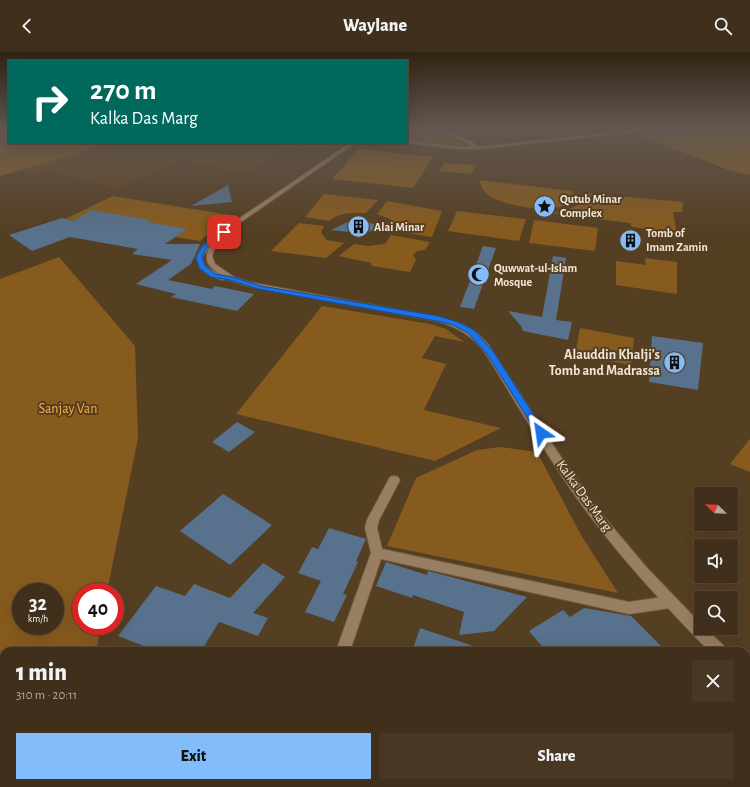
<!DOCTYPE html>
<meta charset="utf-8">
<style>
body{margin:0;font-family:"Alegreya Sans",sans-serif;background:#473723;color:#f1f3f6;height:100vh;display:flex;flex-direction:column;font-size:15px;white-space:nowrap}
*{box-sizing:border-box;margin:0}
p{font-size:13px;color:#aea9a2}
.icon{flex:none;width:22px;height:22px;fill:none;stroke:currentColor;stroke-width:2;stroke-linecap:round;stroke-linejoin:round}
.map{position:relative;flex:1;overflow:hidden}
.details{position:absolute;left:0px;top:595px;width:750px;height:140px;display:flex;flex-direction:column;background:#402f1a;border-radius:12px 12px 0 0;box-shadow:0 4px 16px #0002,0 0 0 1px #594a39}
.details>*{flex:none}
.banner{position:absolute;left:8px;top:8px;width:400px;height:84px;border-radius:0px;box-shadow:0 4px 16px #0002,0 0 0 1px #594a39;background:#00695c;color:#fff;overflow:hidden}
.needle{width:26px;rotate:293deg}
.buttons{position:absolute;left:694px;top:435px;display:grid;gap:8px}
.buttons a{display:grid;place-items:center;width:44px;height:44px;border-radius:0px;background:#402f1a;box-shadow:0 4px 16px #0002,0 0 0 1px #594a39;font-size:20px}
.speed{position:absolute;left:12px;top:531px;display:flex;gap:8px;font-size:20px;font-weight:700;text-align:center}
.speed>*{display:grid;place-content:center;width:52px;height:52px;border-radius:50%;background:#402f1a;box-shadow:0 4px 16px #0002,0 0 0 1px #594a39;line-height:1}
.speed small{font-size:10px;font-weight:400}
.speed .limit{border:6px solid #d22;background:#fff;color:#111}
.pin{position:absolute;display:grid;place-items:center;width:34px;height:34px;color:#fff;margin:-17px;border-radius:8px;box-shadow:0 2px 6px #0006}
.me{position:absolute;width:44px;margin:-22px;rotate:328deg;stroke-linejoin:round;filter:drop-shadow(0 0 3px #0008)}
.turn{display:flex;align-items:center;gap:14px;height:84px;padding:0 16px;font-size:18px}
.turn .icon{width:52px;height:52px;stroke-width:2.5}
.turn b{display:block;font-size:28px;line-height:34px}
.round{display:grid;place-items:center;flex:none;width:42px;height:42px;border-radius:0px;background:#473723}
.summary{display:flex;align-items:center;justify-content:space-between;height:68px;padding:0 16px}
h1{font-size:24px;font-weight:800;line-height:30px}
.action{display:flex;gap:8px;margin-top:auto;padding:8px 16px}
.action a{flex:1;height:46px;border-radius:0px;background:#82bcfa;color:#111;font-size:16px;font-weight:800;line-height:46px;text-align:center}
.action a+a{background:#473723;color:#f1f3f6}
header{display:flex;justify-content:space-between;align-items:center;height:52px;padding:0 16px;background:#402f1a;font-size:18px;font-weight:800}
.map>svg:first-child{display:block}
.built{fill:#624624}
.green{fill:#875b1e;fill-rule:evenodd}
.building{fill:#58718c}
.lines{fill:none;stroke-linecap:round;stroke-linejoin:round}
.minor-casing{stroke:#6e5b41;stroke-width:2}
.tertiary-casing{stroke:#6e5b41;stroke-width:2}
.minor{fill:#997f62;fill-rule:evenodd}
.tertiary{fill:#997f62;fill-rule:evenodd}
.route{fill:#1a73e8;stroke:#114b97}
.labels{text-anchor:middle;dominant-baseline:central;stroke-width:4;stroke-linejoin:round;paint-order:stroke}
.far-poi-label{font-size:12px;font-weight:bold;fill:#f3e5d5;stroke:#553f23;text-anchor:start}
.poi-label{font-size:14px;font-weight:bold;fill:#f3e5d5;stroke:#553f23;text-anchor:end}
.park-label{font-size:14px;fill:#feae3e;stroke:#553f23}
.street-label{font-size:14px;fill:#f3e5d5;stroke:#553f23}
</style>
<header><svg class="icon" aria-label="back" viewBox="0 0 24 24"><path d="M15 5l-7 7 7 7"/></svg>Waylane<svg class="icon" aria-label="search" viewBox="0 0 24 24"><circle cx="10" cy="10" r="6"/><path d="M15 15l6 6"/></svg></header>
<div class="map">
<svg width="750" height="735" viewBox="0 0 750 735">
<rect width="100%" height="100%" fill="#553f23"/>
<!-- built -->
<path class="built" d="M105,91H330L323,96L294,92L248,120L178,108L145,125L115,136L46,119L31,123L21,119L74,103Z"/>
<!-- green -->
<path class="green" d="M0,76H9V91H105L74,103L0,124Z
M407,76H424L466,93L459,95L407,89Z
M750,77V123L731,119L636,82Z
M359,97L433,105L413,136L332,127Z
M445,111L476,113L472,122L439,119Z
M479,128L573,139C572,145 572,149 567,152C551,162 499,154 486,141C482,138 481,132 479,128Z
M586,141L683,150L682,160H673L677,181L632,175L630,171L551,161C565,159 581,156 586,141Z
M324,142L378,148L366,161C353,161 340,160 329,169L305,165Z
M113,144L230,163L200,189L65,167Z
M387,149L442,159L432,185L394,179L398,175L390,167L377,162Z
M457,159L526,167L519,189L448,179Z
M534,168L598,176L595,199L529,191Z
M299,171L324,174L321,181L327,188L344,191L326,206L271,199Z
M391,183L430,190L425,198L417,199L413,203L416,208L410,220L372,214L371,211L339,204L354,192L368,194L385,192Z
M59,205L135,294L138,386L107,540H81V574H101L96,599H4V731H70L69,735H0V227ZM21,540H55V574H21Z
M645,206L677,210V242L616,233V209L646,213Z
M322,254L430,272L446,277L464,290L435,284L422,306L446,312L424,358L501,376L435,409L236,362Z
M580,276L634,286L631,313L575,303Z
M750,387V420L730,412Z
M500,395L537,400L581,483L618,541L387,494L416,426L477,398Z"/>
<!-- building -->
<path class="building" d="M228,133L232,150L191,154Z
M92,158L150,168L148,170L187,177L165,192H200L191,212L168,228L212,237L215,234L254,242L237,259L171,245L176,242L136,232L172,208L132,202L138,197L70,185L32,199L9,183L62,166L73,169Z
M356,168L362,169L391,176L358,181L331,178L350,169Z
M483,194L496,196L474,257L460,255Z
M553,204L566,206L556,268L572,270L568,288L523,279L521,274L508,259L542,265Z
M652,284L703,291L698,338L649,330Z
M237,370L255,380L229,400L212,390Z
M223,442L272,473L230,513L180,479Z
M329,476L366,487L356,509L358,510L343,542L347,543L334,570L305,560L321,529L298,521L312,495L318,497Z
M386,510L427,523L428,519L527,545L494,579L459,583L464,560L413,543L412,546L376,534Z
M263,511L285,525L253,561L268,566L258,584L219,570L201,599H157L118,584L156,534L185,544L194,532L230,546Z
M584,556L631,564L666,599H546L529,579L563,558L570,565Z
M420,576L482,597V599H412Z"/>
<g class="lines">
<defs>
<path id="minor" d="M394,424L398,425L400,428L379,468L377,476L382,497L629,550L670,544L675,546L677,550L675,554L670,556L629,562L381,507L350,599H336L371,501L365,476L367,468L390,425Z"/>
<path id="tertiary" d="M430,76H435L473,90L477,95L627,79L638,76H733L731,77L663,79L639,78L627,81L479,97H458L405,91H407V89L458,95H472L469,92Z
M350,91H355L238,172L218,188L212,204L215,212L234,225L249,230L438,265L464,273L477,281L488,292L557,399L595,454L647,516L701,572V576H705L724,594L726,599H709C666,555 624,510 587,460C550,410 519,355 486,302C473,284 458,275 437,269L248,234L226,227L223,228C208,224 200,220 196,205L202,195L234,170ZM209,196C203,211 209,214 221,223L205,214L202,205Z
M746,618L750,619V636L746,635Z"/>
</defs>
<!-- minor casing -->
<use href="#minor" class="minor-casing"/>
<!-- tertiary casing -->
<use href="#tertiary" class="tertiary-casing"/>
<!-- minor -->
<use href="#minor" class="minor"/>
<!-- tertiary -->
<use href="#tertiary" class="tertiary"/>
</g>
<!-- sky -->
<linearGradient id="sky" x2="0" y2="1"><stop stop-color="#2f2313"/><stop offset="0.42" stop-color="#625850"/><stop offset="1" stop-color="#625850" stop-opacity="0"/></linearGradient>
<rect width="750" height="179" fill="url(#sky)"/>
<!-- route -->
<path class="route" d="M222,179L227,180L206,197L202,205L205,214L216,222L233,225L261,234L438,264L458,270L474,278L493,299L544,379L546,381L544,383H538L487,302L468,281L453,273L437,269L258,237L230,228L211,225L199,216L196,205L202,195Z"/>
<!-- icons -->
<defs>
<symbol id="sight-disc" viewBox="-11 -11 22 22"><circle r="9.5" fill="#82bcfa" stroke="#553f23"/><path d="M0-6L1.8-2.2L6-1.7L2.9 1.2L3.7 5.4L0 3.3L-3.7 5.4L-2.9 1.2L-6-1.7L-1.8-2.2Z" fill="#111"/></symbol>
<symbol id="building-disc" viewBox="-11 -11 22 22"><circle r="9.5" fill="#82bcfa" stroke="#553f23"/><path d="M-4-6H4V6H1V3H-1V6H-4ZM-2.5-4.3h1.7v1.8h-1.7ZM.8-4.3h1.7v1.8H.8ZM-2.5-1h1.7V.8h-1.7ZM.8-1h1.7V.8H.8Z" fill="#111"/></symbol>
<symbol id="mosque-disc" viewBox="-11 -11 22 22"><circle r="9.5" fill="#82bcfa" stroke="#553f23"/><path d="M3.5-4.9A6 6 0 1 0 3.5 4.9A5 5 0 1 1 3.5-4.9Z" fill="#111"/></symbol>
</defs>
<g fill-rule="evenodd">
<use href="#sight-disc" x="532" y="142" width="25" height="25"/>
<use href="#building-disc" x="346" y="162" width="25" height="25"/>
<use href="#building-disc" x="618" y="176" width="25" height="25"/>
<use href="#mosque-disc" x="466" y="210" width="25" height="25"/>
<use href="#building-disc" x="662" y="298" width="25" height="25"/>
</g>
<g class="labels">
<!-- far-poi labels -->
<g class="far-poi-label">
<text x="560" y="147">Qutub Minar<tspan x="560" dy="14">Complex</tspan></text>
<text x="374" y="175">Alai Minar</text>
<text x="646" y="181">Tomb of<tspan x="646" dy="14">Imam Zamin</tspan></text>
<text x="494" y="216">Quwwat-ul-Islam<tspan x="494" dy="14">Mosque</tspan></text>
</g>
<!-- poi labels -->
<g class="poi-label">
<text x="660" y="303">Alauddin Khalji's<tspan x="660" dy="16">Tomb and Madrassa</tspan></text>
</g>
<!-- park labels -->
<g class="park-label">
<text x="68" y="357">Sanjay Van</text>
</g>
<!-- street labels -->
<g class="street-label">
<text transform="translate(584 444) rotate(54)">Kalka Das Marg</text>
</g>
</g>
</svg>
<div class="buttons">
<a><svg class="needle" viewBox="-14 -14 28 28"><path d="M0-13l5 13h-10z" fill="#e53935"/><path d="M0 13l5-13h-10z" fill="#aea9a2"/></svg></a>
<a><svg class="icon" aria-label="sound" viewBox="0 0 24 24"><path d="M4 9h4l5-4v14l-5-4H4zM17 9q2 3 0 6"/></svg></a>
<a><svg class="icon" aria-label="search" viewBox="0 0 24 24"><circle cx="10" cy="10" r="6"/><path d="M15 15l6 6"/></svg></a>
</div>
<div class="speed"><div>32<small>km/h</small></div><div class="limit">40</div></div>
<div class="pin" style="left:224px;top:180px;background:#d93025"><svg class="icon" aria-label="arrive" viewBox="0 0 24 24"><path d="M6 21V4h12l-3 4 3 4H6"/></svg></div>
<svg class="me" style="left:541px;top:381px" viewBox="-20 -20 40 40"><path d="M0-17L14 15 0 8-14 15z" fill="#1a73e8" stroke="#fff" stroke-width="4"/></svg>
<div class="banner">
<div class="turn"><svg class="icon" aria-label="right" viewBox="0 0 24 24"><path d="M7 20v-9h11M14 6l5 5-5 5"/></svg><div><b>270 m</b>Kalka Das Marg</div></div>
</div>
<section class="details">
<div class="summary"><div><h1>1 min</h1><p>310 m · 20:11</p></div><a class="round"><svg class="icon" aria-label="close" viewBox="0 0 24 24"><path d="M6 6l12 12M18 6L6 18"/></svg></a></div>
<div class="action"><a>Exit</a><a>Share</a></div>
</section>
</div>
